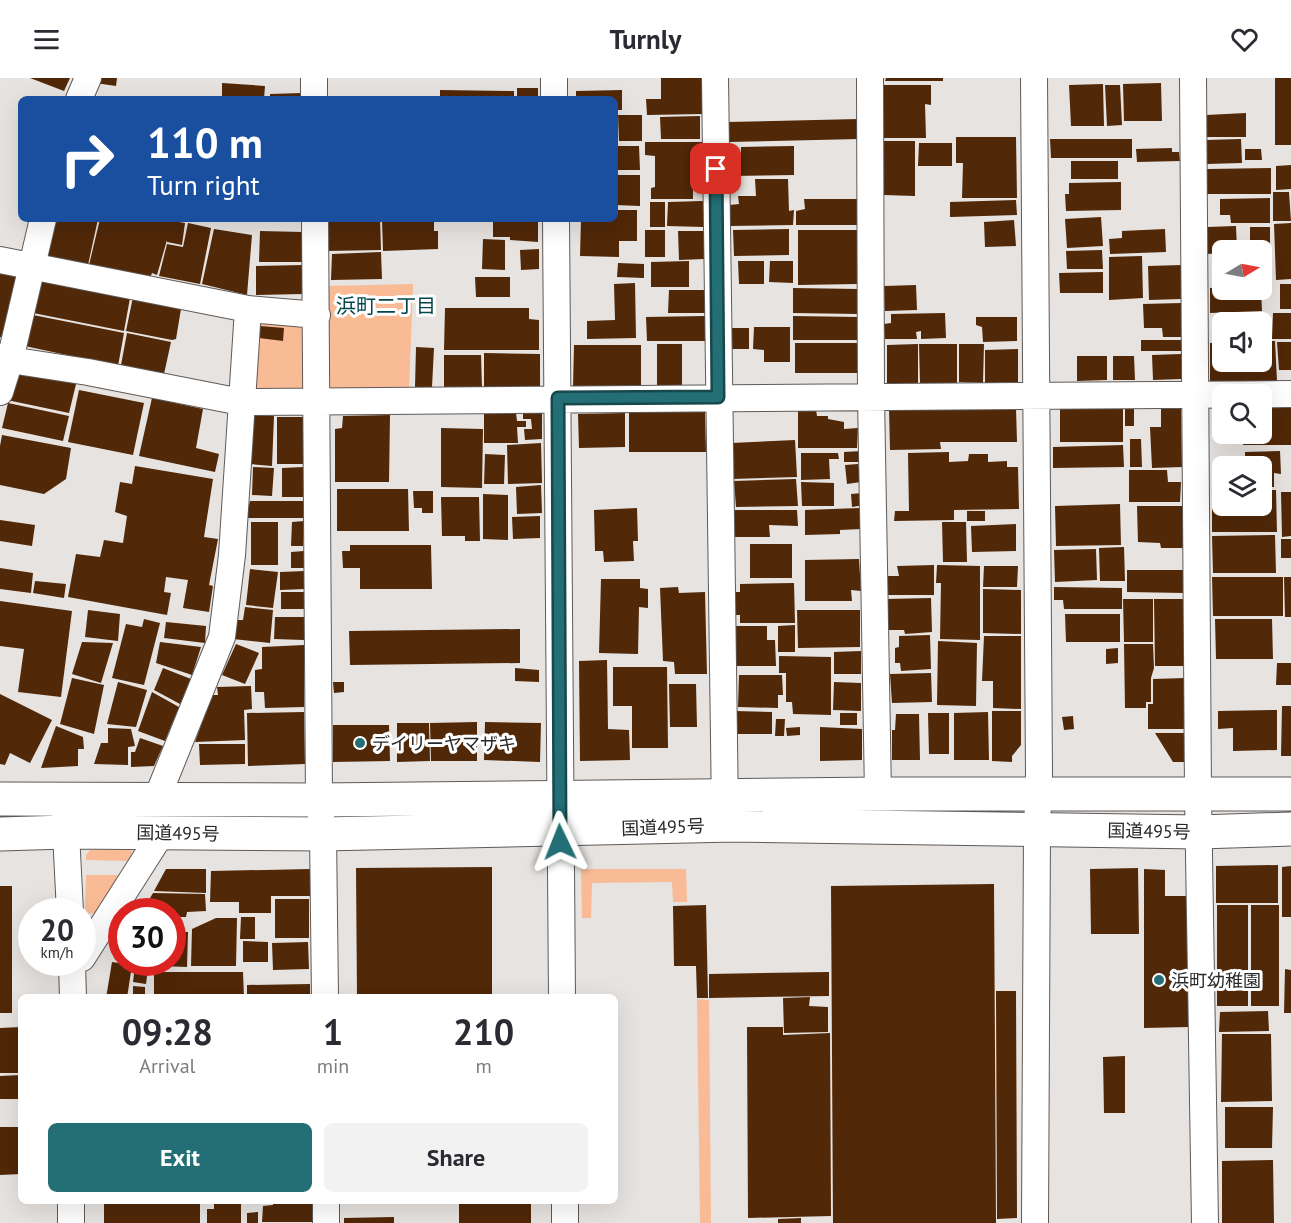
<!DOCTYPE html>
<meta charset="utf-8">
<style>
body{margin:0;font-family:"PT Sans","Noto Sans JP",sans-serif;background:#f2f2f3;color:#2b2b33;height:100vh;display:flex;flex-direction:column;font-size:22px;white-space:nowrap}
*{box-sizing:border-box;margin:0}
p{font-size:20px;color:#7c7c81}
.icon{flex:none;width:33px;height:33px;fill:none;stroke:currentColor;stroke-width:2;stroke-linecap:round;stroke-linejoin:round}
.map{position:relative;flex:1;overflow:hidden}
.side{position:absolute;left:18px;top:916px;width:600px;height:210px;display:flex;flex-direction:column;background:#fff;border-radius:9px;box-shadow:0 6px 24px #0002}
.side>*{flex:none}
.banner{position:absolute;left:18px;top:18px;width:600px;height:126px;border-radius:9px;box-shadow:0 6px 24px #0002;background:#1a4fa0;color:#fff;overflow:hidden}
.needle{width:39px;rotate:80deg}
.fabs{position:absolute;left:1212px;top:162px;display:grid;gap:12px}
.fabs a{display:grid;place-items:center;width:60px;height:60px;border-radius:9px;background:#fff;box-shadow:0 6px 24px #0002;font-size:30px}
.speed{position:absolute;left:18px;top:820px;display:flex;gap:12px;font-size:30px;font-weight:700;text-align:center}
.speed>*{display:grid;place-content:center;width:78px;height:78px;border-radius:50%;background:#fff;box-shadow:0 6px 24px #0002;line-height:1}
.speed small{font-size:15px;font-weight:400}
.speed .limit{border:9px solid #d22;background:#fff;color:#111}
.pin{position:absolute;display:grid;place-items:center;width:51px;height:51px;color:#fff;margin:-26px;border-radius:12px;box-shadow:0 3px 9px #0006}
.me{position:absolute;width:66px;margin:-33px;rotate:358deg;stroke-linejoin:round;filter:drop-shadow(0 0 4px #0008)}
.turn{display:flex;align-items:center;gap:21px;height:126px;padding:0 30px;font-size:27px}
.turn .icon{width:78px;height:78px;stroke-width:2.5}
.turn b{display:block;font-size:42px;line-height:51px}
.eta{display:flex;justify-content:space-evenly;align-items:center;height:102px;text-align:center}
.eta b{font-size:36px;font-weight:600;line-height:42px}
.primary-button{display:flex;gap:12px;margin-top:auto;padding:12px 30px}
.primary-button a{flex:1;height:69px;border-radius:9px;background:#246e75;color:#fff;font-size:24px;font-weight:600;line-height:69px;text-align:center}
.primary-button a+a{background:#f2f2f3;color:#2b2b33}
header{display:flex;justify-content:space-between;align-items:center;height:78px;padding:0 30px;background:#fff;font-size:27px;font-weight:600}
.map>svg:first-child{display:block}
.green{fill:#f8bb96}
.building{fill:#512808}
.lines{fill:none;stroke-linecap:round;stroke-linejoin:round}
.minor-casing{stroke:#5e5a58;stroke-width:28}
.trunk-casing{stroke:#5e5a58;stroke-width:35}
.minor{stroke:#fff;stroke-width:26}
.trunk{stroke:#fff;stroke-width:33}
.route-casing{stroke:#17484c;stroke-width:15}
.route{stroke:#246e75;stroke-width:10}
.poi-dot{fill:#246e75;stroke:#fff;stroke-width:2}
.labels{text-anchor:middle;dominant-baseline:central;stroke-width:6;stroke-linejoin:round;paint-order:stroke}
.poi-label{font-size:18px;fill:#2a2928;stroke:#fff;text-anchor:start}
.street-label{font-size:18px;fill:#2a2928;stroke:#fff}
.neighbourhood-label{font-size:20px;fill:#02454a;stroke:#fff}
</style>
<header><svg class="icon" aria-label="menu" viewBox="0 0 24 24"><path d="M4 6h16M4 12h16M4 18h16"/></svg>Turnly<svg class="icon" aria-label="heart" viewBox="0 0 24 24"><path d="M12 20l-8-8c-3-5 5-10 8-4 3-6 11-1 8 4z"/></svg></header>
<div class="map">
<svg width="1291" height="1145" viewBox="0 0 1291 1145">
<rect width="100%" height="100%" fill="#e7e3e0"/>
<!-- green -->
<path class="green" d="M413,206L409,314H328L327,208Z
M257,241L306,248V315L250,314Z
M90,772H132V775L128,783L86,782V777Z
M581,791H686L687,824H673L672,804L592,805L591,840H582Z
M86,797H119L98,834L89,836L85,831Z
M697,921L709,922L711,1145H700Z"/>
<!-- building -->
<path class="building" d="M30,0H70L64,13Z
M97,0H117L116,8L95,5Z
M661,0H703V36L647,37L646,21H661Z
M886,0H943V3H885Z
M1275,0H1291V67H1275Z
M222,5L265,8L264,21H222Z
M1161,5L1162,43H1124L1123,6Z
M1103,6L1104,48H1071L1069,7Z
M884,7H931V27L925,26L926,60H883Z
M1105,7H1120L1122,47L1107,48Z
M517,10H538V20H517Z
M440,12L514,13V21H440Z
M622,12V32H615V21H576V13Z
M302,15V21H270V16Z
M1246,35V59H1207L1206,37Z
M618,37H642V63H619Z
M700,38V61H661L660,39Z
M858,41L859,61L728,64L727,44Z
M956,59H1016L1017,120H962L963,85H956Z
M1050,61H1132V80H1051Z
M1241,61L1242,85L1207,86V62Z
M884,63H915V118L884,117Z
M645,64H705V76H696L697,95H693V121H651V110L655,109V78L645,77Z
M919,65H952V88H918Z
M615,68H639L640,92H615Z
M794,68V97L730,98V75H741V69Z
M1172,70V74H1179L1180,83L1137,84L1136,71Z
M1245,71H1261L1262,82H1245Z
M1071,83H1118V101H1071Z
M1291,87V111L1276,112V88Z
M1271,90V116H1207V91Z
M615,97H640V128L615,127Z
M755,101H788L789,133L794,132L793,147L729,148V127L739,126L738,118H756Z
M1121,104V132L1066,133L1065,116H1069V105Z
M1273,114H1289L1291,143H1273Z
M1270,120V145H1231L1230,137H1220V121Z
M804,121H859V147H796V133L805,131Z
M1016,122L1017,137L950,139V124Z
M703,123L704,149L667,148L668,124Z
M650,124H665V149H650Z
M615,132H637V163H619V179L580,178L581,141H615Z
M1101,139L1103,168L1067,170L1065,141Z
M55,141H98L88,187L42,178Z
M100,141H161L185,145L182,167L167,164V162L157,197L152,195L150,200L89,187Z
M327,141H380L381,172L327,173Z
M382,141H434V153H438V171L383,173Z
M493,141H538V164L510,162V159H493Z
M1014,142L1016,168L985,169L984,144Z
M188,145L211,150L200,206L159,198L167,166L183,169Z
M1291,145V201L1276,202L1274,146Z
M1236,148L1237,172H1222V175L1207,176V149Z
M1250,149H1270V174L1258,172L1257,162H1250Z
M214,151L252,157L247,217L202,206Z
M789,151V177L734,178L733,152Z
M1165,151L1166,174L1110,176L1109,161L1122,160V153Z
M645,152H665V179H645Z
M798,152H857V206L798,207Z
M260,153L303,154L302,184H259Z
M678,153H704V181L679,182Z
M483,161L505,162V192L482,191Z
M539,171V191L521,192L520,172Z
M1102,172L1103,191H1067L1066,173Z
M381,174L382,201L331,202L332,176Z
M1264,176L1266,203H1262V177Z
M1142,178L1143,220L1109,222V179Z
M689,183V209H651V184Z
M738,183H764V206H739Z
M770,183H793V205L769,204Z
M618,185L644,186V200L617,199Z
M303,187V216L256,217V188Z
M1181,187V221L1149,222L1148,188Z
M0,193L24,198L9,261L0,259Z
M1103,194V215H1060L1059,195Z
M475,199H510V219H476Z
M35,200L130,220L124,253L28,234Z
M635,205L636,260L587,261V243L615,242L614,206Z
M1280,206H1291V231H1280Z
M916,207L917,232L885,233L884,208Z
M1222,209V212H1261L1262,233L1210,235V210Z
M793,210L858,211V236L793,235Z
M669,212H706L705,235H668Z
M133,219L181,231L176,261L172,262L126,253Z
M1181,225L1183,259H1163L1162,250H1144L1143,226Z
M445,230H529V241L539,242V272H444Z
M945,235L946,260L921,261V253L916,254L917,261H885L884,246L891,245V236Z
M1273,235H1291V261H1272Z
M28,236L124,255L118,288L20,267Z
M705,238V263H647L646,239Z
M793,238L858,239V262H793Z
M976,239H1017V263L983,264L982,249L976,247Z
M260,248L284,250L283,263L259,260Z
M754,249H790V284H764V272L753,271Z
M730,250H749V271H730Z
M127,255L171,264L164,296L121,287Z
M1141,262H1183V273H1141Z
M1262,263H1275L1277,303L1210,305V265L1222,264V284H1262Z
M1277,264H1291V292H1279Z
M795,265H859V295H795Z
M657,266H682V307H657Z
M918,266V305L887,306V267Z
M919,266H957V306L920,305Z
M959,266H984L983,305L959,304Z
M574,267H641V309H573Z
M416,269L434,270L432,309H415Z
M1018,271V304L985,305V272Z
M484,275L540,276V309L484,310Z
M1181,276L1182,301L1153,302L1152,277Z
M444,277H481L482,310L444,309Z
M1077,278H1107V302L1077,303Z
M1113,278H1134L1135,302H1113Z
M16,289L77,302L69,335L7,322Z
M79,312L144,325L133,377L68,364Z
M152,320L203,331L196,370L219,376L215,394L139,378Z
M8,325L69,338L63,363L2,350Z
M1125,328L1134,329V348H1125Z
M889,330H1016L1017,364H940L941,371L890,372Z
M1161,330H1181L1182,389L1152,390L1150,349H1161Z
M1262,330H1291V367H1243V365H1217L1218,335H1222V356H1262Z
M1060,331H1123V364H1060Z
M798,332H816L817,338H828V341L844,344V351L858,350L857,370H798Z
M523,334L542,335V361L525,362L524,351H532L531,341H523Z
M629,334H705L706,374H629Z
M484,335H516L517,343H526V349H517L518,365H484Z
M625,335V369L579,370L578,336Z
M251,337L274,338L272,388L249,386Z
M390,337L389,404H335V351L342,350L343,338Z
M277,339H304V386H277Z
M441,350L483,351L482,410L441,409Z
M2,357L71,370L66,401L44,416L0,407V368Z
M1130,361H1141L1142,389H1130Z
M795,362L797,399L732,401L731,365Z
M541,365L542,405L508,406L507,367Z
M1123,367L1124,389L1053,390V369Z
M862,373L863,384H844V374Z
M1280,373L1281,396L1274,395V409H1262V388H1245V374Z
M949,374V384L968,383L969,376H988V384L1007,383V389H1018L1019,431L954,432V442L894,443L895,433H909L908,375Z
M801,375H838L839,381H829L830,401L801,402Z
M485,376L505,377L504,406H484Z
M858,386L861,404L847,406L845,387Z
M135,388L213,401L204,459L218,461L209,507L213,508L209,534L183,530L188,502L166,499L164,514L171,515L167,537L68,519L76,476L100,479L104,462L123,465L127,438L115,434L120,404L132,406Z
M253,389L274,390L272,418L252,417Z
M304,389V419H282V390Z
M1129,392H1167L1168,404H1181L1180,424H1129Z
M796,401L798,428L736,429L734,403Z
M801,404L834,405V428H802Z
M541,407L542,435L517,436L516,409Z
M337,411H408L409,453H337Z
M1212,412H1222V428H1262V412H1276L1277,454H1212Z
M413,413H433V435H422V430H414Z
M1281,414H1291V458L1282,459Z
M862,415L864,427L852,429L851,416Z
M483,416L508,417V462L483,461Z
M441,419H479L480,463H465V458H442Z
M250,423H303V440H246Z
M1120,426L1121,467L1056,468L1055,428Z
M1137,428H1183L1184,470H1161L1160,465L1138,464Z
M637,430L638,463H633L634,483L604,484L603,473H595L594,432Z
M860,430L861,451L840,452V456L805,457V432Z
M731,432H797L798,448L769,447L770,459H732Z
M967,433H985V443H967Z
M540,438V460L513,461L512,439Z
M0,442L35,447L32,468L0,463Z
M304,443L303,468H291L292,444Z
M251,444H278V487H251Z
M942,444H966L967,484H943Z
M1016,446V473L972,474L971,448Z
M1275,457L1276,495H1213L1212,458Z
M1281,461H1291V480H1281Z
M750,466H792V500H750Z
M350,467H431L432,511H360V490H343L342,473H350Z
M1124,469L1125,503H1100L1099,470Z
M1096,471L1097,502L1055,504L1054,472Z
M304,473V490H291V474Z
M859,481L861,513L851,512L852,523H805V482Z
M934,487V517H887L886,498H899L897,488Z
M937,487L980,488V562L940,561L941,505H936Z
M984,488H1018L1017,509H983Z
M0,490L33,495L31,515L0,511Z
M250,491L278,494L273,530L246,527Z
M1127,492H1184V515L1127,514Z
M305,493V511L280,512V494Z
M1212,499H1283V538H1213Z
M1284,499H1291V539H1285Z
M601,501H640V510L648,511V530L639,529L638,576L599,575Z
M35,503L66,506L64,520L33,515Z
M794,505L795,545H740V537H733L734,514H740V506Z
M678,509L679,515L705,514L707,596H675L674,584L663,583L660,510Z
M1054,509L1122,510V531H1064L1063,522H1054Z
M983,511L1021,512V556L983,555Z
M281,514H305V531H281Z
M931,520L932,554L905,556L904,552H887L886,521Z
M1123,521H1153V564H1124Z
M1154,521H1183L1185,588H1155Z
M0,523L72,533L61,619L18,614L24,571L0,568Z
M245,529L273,532L270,565L233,561L236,542H243Z
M88,532L120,536L118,563L85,559Z
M797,532H860V569L798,570Z
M1065,536H1120V564H1066Z
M275,539H305L304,562L274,561Z
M144,541L160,545L144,607L112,600L126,546L142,549Z
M1215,541H1272L1273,581H1216Z
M166,544L206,548L205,565L164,560Z
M795,547V574H778V548Z
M733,548H767V562H775L776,588H733Z
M520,551V585L350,587L349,553Z
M930,557L931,591L901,593L900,585H895V570L899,569V558Z
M984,558H1021V631L993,630V603H982Z
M938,563L977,565L976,628L937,627Z
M82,564L113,565L101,605L72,596Z
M160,564L201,569L192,597L156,585Z
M236,566L259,575L245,606L222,597Z
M1124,566H1153L1154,590L1151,600V624H1146V630H1125Z
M304,567V629L265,630L264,614H255V592L262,591V569Z
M1118,570V585L1106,586V571Z
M861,573V596H834V574Z
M779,578L831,579V637L793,636L792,624H786V595H779Z
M607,582L608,651L629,652L630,682L580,683L579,583Z
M1277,585H1291V607H1276Z
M613,589H667L668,670H632V628H613Z
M163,590L191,601L180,626L154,612Z
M515,590L539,592V604L515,603Z
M931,595L932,624L892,625L890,596Z
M739,597H782L783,617H778V630L738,629Z
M72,600L104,607L94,656L60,646Z
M1185,600V651H1148V626H1153V601Z
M118,604L147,612L136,649L107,646Z
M333,604H344V614L334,615Z
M834,604L861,605V633L833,632Z
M669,606H696L697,649H670Z
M251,608L252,631L244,632L245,662L195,664L212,617H218L217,609Z
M152,614L179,629L165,663L138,653Z
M0,616L52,642L30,685L10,675L5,687L0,686Z
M1282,628H1291V678H1281Z
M1277,632V672L1233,673V650L1218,651V633Z
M734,633L772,634V656H734Z
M992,633H1021V667L1012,678V684L992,683Z
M304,634L305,686L248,688L247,635Z
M988,634L989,682H954V635Z
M840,635H857V647H840Z
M928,635H949V676H929Z
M896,636H919L920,682H892V652H895Z
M1073,638L1074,651L1064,652L1062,639Z
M776,641H785L784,658H775Z
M477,644V683H431L430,645Z
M485,644L541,645L540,684L484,682Z
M397,645H429L430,683L397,684Z
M333,647H389L390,683L333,684Z
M56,648L83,659L84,671H78V688L41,690Z
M800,649V657L787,658L786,650Z
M820,649L862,651V682L820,683Z
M108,650L131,651L135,668L128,669V687L94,686L101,665H108Z
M1155,655H1187V684H1173Z
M140,660L163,668L154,688L131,689V674H135Z
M199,666H245V686L200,687Z
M1278,787V825H1216V788Z
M1291,788V839H1282V789Z
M492,789V920H357L356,790Z
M1138,790L1139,856H1091L1090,791Z
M166,791H206V815L154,813Z
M310,791V818H271V835H239V824H210L211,793Z
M1144,791L1165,792V818H1186V825H1191L1190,949L1144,950Z
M994,806L996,1145H833L831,808Z
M0,808H12V935H0Z
M153,815L205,816L206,833L187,834L186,839H172V834H142Z
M275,821H309V860H275Z
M706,827L708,920H697L696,888H674L673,828Z
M1217,827H1248V928H1217Z
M1251,827H1279V928H1251Z
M241,839H255V861H240Z
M216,840H237L236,888H191L192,851Z
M172,854H188L187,889L160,888V885H172Z
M243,863L268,864V884H243Z
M308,864L309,891L273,892L272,865Z
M112,884L132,887L127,920H106Z
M135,888L148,890L146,906L133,904Z
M1285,891L1291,892V935H1284Z
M154,894H243L244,920H154Z
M829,894V918L709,920V896Z
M310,906V920H247V907Z
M133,908L145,909V920H133Z
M996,913H1016L1017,1140L997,1141Z
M810,919L809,928L828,929V954L784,955L783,920Z
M1268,933L1269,953L1219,954L1220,934Z
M21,949V995H0V950Z
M747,949H783V957L830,955L831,1138L748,1140Z
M1222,956H1271L1272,1023L1221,1024Z
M1125,978V1035H1104L1103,979Z
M21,997V1021H0V998Z
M1225,1029H1273L1272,1070H1225Z
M0,1049H21V1096L0,1097Z
M1273,1082L1274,1145H1222V1083Z
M104,1124H200V1145H104Z
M214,1124H241V1145H207V1131H214Z
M273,1124H312V1144H262L263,1128L273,1127Z
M459,1124H531V1145H459Z
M258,1134V1145H247V1135Z
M394,1139V1145H344V1140Z
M801,1140V1145H778V1141Z"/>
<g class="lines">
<defs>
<path id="minor" d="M314,0V21
M554,0V21
M715,0L725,735
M870,0L871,318L878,716
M1034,0L1039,695L1037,752L1035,1145
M1193,0L1198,715L1205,1145
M79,21L88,0
M315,141L319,722L323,756L325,920
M556,141C559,401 559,660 562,920
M0,182L248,231L317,237
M0,279L10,282L88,294L241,324L1291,316
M0,314L10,282L43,141
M157,720L222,559L232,477L248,231
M65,735L70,834
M82,880L161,756
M72,885L73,920
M565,1124V1145
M71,1145V1124
M326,1145V1124"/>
<path id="trunk" d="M0,721L319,722L878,716H1291
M0,756L66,754L323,756L734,747L1199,754L1291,751"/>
</defs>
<!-- minor casing -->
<use href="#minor" class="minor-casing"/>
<!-- trunk casing -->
<use href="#trunk" class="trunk-casing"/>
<!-- minor -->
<use href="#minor" class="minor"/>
<!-- trunk -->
<use href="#trunk" class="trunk"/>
</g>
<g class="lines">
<defs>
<path id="route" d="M560,764L558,320L718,319L716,91"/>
</defs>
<!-- route casing -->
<use href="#route" class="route-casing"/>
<!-- route -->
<use href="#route" class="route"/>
</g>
<!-- markers -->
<g class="poi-dot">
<circle cx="360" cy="665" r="6"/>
<circle cx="1159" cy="902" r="6"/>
</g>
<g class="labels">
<!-- poi labels -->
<g class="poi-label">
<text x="372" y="665">デイリーヤマザキ</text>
<text x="1171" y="902">浜町幼稚園</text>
</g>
<!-- street labels -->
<g class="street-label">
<text transform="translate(663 749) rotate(-2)">国道495号</text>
<text transform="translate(1149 753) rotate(1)">国道495号</text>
<text transform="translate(178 755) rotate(1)">国道495号</text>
</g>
<!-- neighbourhood labels -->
<g class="neighbourhood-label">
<text x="386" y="228">浜町二丁目</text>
</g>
</g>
</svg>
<div class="fabs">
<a><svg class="needle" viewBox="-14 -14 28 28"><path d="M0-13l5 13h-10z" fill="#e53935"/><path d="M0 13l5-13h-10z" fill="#7c7c81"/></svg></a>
<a><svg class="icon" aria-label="sound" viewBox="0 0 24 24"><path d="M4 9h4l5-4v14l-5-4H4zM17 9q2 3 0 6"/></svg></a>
<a><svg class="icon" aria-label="search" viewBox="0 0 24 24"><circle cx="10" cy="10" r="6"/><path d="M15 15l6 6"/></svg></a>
<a><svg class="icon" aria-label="layers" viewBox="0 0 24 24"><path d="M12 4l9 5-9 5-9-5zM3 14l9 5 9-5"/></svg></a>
</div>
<div class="speed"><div>20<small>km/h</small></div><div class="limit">30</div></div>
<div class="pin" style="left:716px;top:91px;background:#d93025"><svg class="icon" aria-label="arrive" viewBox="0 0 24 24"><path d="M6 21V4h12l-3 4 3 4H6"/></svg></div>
<svg class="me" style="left:560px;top:764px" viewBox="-20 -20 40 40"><path d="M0-17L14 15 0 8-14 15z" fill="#246e75" stroke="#fff" stroke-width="4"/></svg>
<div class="banner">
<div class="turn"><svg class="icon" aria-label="right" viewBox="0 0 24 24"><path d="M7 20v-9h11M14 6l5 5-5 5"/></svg><div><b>110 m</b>Turn right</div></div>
</div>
<section class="side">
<div class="eta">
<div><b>09:28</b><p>Arrival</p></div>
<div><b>1</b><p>min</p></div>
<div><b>210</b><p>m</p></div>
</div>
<div class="primary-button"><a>Exit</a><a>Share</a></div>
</section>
</div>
